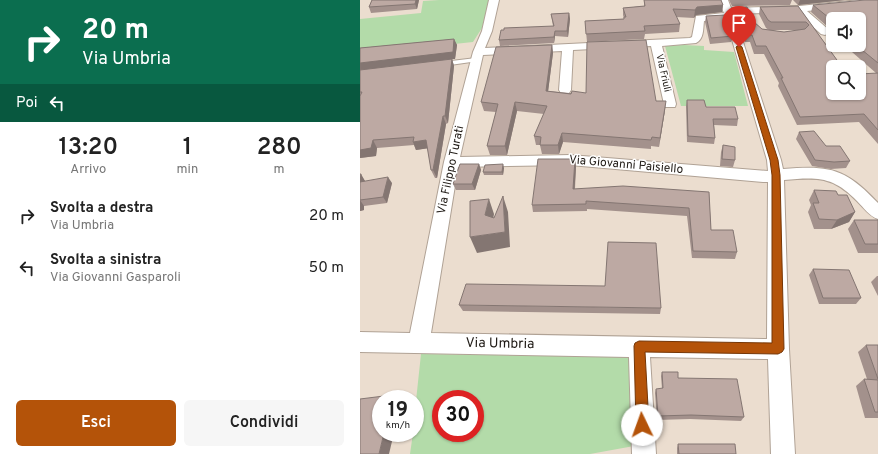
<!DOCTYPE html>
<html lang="it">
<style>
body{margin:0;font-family:Overpass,sans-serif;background:#f6f6f6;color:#222;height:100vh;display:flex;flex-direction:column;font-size:15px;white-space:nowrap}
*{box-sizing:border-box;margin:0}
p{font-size:13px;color:#767676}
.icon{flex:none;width:22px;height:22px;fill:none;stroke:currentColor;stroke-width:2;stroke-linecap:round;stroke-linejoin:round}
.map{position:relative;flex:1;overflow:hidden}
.sheet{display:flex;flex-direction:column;background:#fff;width:360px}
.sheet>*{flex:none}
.guide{background:#0b6e4f;color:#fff;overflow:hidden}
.fabs{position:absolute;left:466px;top:12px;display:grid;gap:8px}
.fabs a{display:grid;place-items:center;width:40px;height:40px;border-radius:6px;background:#fff;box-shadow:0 1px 3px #0004;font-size:20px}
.speed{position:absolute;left:12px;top:390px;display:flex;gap:8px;font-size:20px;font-weight:700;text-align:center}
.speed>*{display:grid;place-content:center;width:52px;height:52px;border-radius:50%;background:#fff;box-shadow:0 1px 3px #0004;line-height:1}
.speed small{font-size:10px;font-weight:400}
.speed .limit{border:6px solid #d22;background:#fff;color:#111}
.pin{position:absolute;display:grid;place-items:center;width:34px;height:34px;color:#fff;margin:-41px -17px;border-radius:50% 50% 50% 0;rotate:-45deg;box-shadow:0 0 4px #0007}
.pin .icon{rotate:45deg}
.me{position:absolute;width:44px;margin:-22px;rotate:357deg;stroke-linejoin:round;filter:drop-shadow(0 0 3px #0008)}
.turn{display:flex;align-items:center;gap:14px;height:84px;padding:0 16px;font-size:18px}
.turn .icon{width:52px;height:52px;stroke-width:2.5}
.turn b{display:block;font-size:28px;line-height:34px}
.then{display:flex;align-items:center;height:38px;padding:0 16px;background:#0003;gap:8px;font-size:15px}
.eta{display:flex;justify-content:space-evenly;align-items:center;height:68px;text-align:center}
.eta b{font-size:24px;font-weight:600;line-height:28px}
.action{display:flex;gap:8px;margin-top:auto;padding:8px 16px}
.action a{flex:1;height:46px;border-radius:6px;background:#b45309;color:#fff;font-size:16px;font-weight:600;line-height:46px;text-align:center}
.action a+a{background:#f6f6f6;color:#222}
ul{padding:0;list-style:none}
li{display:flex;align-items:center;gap:12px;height:52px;padding:0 16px}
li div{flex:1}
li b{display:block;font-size:15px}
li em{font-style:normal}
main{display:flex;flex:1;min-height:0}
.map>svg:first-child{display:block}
.green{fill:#b3dba9;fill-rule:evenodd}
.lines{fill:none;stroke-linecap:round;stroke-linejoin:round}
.lane-casing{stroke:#b0a295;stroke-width:2}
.street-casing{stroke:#b0a295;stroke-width:2}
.lane{fill:#fff;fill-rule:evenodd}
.street{fill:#fff;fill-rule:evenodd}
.wall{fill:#a3918c}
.shaded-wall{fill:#847672}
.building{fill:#bda9a3;stroke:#847672}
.route{fill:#b45309;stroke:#753606}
.labels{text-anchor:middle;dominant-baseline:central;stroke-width:3;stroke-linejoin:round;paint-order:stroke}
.far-street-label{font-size:10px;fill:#201b16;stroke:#fff}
.street-label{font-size:12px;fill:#201b16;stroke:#fff}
.near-street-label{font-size:14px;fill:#201b16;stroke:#fff}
</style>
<main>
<section class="sheet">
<div class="guide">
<div class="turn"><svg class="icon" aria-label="right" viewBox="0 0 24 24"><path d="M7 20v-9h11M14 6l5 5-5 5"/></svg><div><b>20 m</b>Via Umbria</div></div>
<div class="then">Poi<svg class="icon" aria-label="left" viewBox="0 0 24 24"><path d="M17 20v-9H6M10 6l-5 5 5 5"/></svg></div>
</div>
<div class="eta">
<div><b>13:20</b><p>Arrivo</p></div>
<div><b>1</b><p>min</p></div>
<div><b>280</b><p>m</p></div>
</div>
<ul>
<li><svg class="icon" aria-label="right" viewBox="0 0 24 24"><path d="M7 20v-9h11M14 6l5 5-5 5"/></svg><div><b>Svolta a destra</b><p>Via Umbria</p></div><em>20 m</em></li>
<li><svg class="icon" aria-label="left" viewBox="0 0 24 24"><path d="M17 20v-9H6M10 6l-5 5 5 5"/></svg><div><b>Svolta a sinistra</b><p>Via Giovanni Gasparoli</p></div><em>50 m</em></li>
</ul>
<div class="action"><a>Esci</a><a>Condividi</a></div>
</section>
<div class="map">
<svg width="518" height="454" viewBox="0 0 518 454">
<rect width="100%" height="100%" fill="#ebddcf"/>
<!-- green -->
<path class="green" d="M79,0H129L122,28L113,42L0,54V19L61,13L63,1Z
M324,45L344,46V50L374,52L388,106H321L305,46Z
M61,354L270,357L274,446L230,454H50L53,433H55V410ZM81,399H115V433H81Z"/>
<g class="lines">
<defs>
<path id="lane" d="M116,58L118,59V61L83,66L80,64L83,62Z"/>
<path id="street" d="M129,0H139L132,31L125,48L330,38L332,37L336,16L364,13L358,0H368L371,8L439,6L500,0H518V4L447,11L469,30L470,32L465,35L461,34L437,12L374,14L421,160L423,169C470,165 485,168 518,203V219C509,216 504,208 497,201C473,176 457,177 424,180L429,349L435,454H411L408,359L290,357L296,454H272L269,357L0,352V332L50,333L84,162L113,52L122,31ZM366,19L407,160L408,171L210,155L100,157L123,55L202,51L199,90L201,93H209L211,90L213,50L291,46L304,104L305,107H315L316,104L302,46L336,43C344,39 343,29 344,21ZM210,165L403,182H408L407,339L71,333L98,167Z"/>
</defs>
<!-- lane casing -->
<use href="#lane" class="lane-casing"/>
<!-- street casing -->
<use href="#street" class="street-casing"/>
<!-- lane -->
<use href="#lane" class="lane"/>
<!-- street -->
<use href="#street" class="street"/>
</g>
<!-- wall -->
<path class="wall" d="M12,0H59L57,9L11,13L9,7Z
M284,0H361L363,5L362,12L336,15L334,18L316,17L320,24L319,32L285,34L284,39L227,42L225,21L264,19L263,15V8L284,6Z
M369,0H432L430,5L372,6Z
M433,0H485L438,5Z
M518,0V144L499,122L437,125L418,86L419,83L404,54H394L390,42H385L376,15L378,8L402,29L424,32L440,30H409L406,28L399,14L400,7L438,6L482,67L473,93L516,73L484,45H499L473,19V35L471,33L470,29L451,12L453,5Z
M209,13L210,19L208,37L195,36L194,43L140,46L139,40L193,26L191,14Z
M346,16L373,36L371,42L350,44L345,22Z
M94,39L97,45L95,59H92L94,66L88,123L86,124L77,178H75L71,170L68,148L56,150L54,145L17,148L16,156L0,158V48Z
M192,45L193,53L188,91L296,101L305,110L299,147L291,146V149L203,142L199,154H182L180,145H176L174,136L184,114L157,111L147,155H130L127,146L136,112L124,111L121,102Z
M327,100L378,119L377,126L354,125L355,138L354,144L327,142L326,106Z
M439,132L490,161L486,168L471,169L452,166L436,139Z
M363,145L375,160L373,167L360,166L361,152Z
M215,159L216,167L215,189L349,192L351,230L377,252L375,259L332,258L327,216L227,209V211L173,212L172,205Z
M119,164L121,170L115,190H96L93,184Z
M144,168L143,175H124L123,172Z
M0,174L5,181L32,183L27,203L4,206V210L0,211Z
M454,190L478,195L495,212L489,222L471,229H454L448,212L451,205L449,200Z
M494,220H518V253H498L488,229Z
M453,269L501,298L496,304H459L449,275Z
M517,276H518V296L511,282Z
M99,305L301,308L300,314L103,311Z
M506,345H518V418H505L496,386L504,379H507L498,352Z
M302,372L318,378L384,417L381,421L330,419L297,420L295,393L296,389H302L301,376Z
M318,444L376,454H317V448Z"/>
<!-- shaded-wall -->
<path class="shaded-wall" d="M56,0H59L57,9L55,4Z
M440,0H485L438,5Z
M363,5L362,12L336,15L334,18L335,10L337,7Z
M209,13L210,19L208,37L207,31Z
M195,31V36L194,43V37Z
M94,39L97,45L95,59H92L94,66L88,123L85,116L0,70V63Z
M192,45L193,53L187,100L186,91Z
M306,101L305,110L299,147L300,138Z
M155,102L157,111L147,155L145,146Z
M83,116L86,124L77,178L73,170Z
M202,133L203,142L199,154L198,145Z
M13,140L17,148L16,156L0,158V150Z
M66,140L70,148L56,150L53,142Z
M215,159L216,167L214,196L213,189Z
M119,164L121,170L115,190L112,184Z
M143,164L144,168L143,175L142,172Z
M1,174L5,181L4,188L0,182Z
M28,177L32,183L27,203L23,197Z
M143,196L148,212L150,247L117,253L110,237L145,232Z
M129,199L134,214L131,231L125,215Z
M0,200L4,206V210L0,211Z
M495,212L489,222L471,229L477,220Z
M32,395L38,399H32Z
M24,433H34L29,454H19Z"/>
<!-- building -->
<path class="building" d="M12,0H56L55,4L9,7Z
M284,0H361L363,5L337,7L335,10L313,9L320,24L284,26L285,31L226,34L225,21L264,19V17H266L263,8L285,6Z
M505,0H518V63L496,45H499V19H473V22V21L453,5Z
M438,6L482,67H473V93H499V74L518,73V130L504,114L440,117L421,78H423L406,46H396L392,35H386L378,8L387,7L394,22L402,29L424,32L445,29L449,25L446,22H411L408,20L400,7Z
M209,13L207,31H195L194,37L139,40L141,30H144V28L194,26L191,14Z
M366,15L373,36L351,38L346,16Z
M94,39L93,52L0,63V48Z
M286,40L296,101H306L300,138L292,137L291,140L202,133L198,145H180L181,137L174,136L187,106L155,102L145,146H127L138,104L121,102L136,47L192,45L186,91L211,94L212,91L226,93L227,42Z
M92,59L85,116H83L73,170H71L66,140L53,142L54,137L13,140L11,148L0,150V96L2,92H0V70Z
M327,100H344L346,107H375L378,119H353L355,138L328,136Z
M454,131L466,146H480L490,161L474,162L455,160L439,132Z
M363,145L375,147V160L362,159Z
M178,159H215L213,189L263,186L349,192L351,230H373L377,252L333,251L329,208L226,201V204L172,205Z
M100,164H119L112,184H93Z
M143,164L142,172H123L125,165Z
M0,174H1L0,182L28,177L23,197L0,200Z
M454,190L476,191L478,195H487L495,212L477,220L459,219L453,203H459Z
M143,196L145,232L110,237V201L129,199L125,215L134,218Z
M494,220H518V244H505Z
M248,242L296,243L301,308L99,305L106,284L245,286Z
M453,269L489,270L501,298H463Z
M506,345H518V379Z
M302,372H318V378L377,379L384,417L331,415L298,416L296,389L303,388Z
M504,379L518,380V412H515Z
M32,395V399H21V433H24L19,454H0V399Z
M318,444H375L376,454H319Z"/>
<!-- route -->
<path class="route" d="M379,45L382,47L418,160L420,175L424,349L422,352L418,354L285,352L289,425L287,429L282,431L278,429L276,425L274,346L275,343L279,341L412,343V175L410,160L376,47Z"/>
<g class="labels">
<!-- far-street labels -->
<g class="far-street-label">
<text transform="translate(303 73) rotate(77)">Via Friuli</text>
</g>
<!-- street labels -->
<g class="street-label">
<text transform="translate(266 165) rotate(5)">Via Giovanni Paisiello</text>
<text transform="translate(91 170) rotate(-78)">Via Filippo Turati</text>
</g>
<!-- near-street labels -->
<g class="near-street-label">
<text transform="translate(140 344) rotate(1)">Via Umbria</text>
</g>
</g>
</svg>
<div class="fabs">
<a><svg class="icon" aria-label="sound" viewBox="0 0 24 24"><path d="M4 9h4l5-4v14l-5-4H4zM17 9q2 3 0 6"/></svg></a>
<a><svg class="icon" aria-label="search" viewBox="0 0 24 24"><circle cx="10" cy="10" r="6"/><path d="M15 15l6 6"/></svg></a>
</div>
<div class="speed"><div>19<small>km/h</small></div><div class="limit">30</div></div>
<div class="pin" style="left:379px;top:47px;background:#d93025"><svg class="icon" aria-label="arrive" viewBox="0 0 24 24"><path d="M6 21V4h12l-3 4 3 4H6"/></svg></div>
<svg class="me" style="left:282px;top:425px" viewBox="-20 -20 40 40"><circle r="19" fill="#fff"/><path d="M0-13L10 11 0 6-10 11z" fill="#b45309"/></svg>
</div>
</main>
